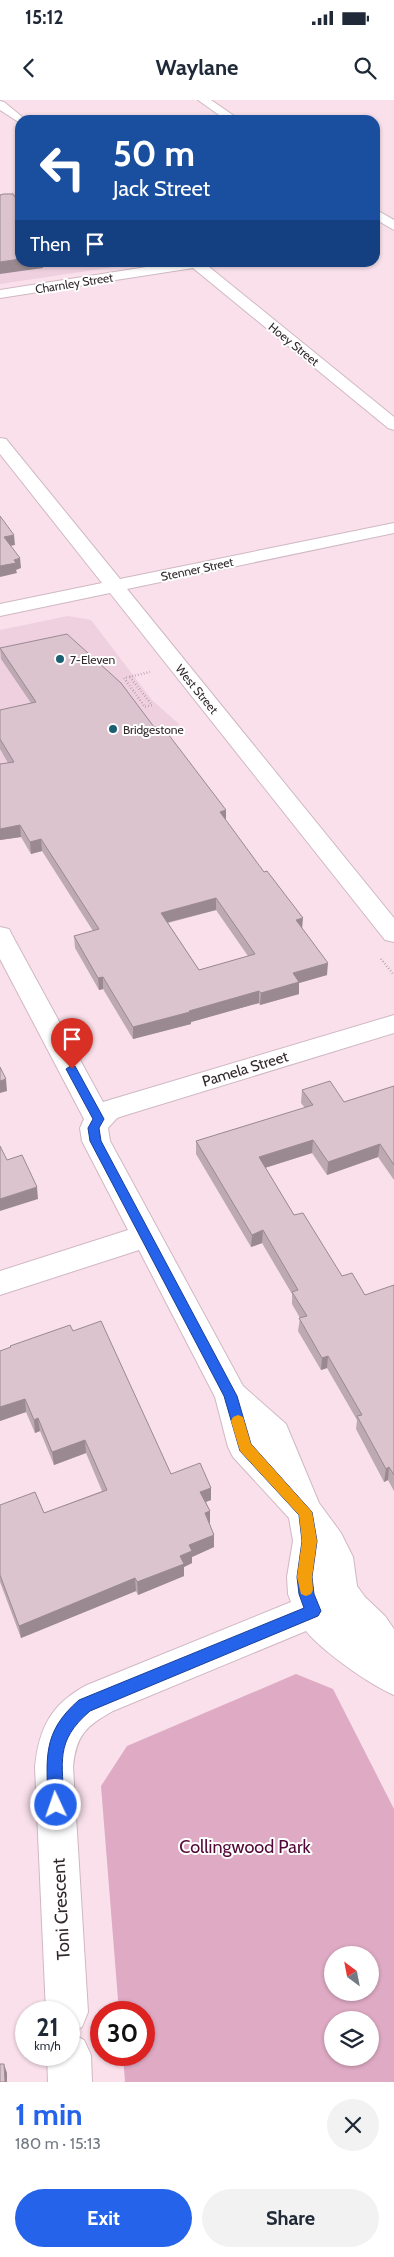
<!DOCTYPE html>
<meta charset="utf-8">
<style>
body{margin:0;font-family:Cabin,sans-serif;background:#f2f2f3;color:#1f2937;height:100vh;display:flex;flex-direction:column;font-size:19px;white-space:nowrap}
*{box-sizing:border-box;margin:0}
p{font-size:16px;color:#747a83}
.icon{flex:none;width:28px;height:28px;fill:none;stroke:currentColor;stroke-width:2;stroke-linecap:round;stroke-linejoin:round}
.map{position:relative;height:1982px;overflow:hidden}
.drawer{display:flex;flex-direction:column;background:#fff;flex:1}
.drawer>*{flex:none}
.hud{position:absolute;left:15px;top:15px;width:365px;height:152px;border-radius:15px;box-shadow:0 1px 4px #0004;background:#1a4fa0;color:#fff;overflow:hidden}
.needle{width:32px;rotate:328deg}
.buttons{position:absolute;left:324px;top:1846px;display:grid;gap:10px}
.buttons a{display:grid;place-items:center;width:55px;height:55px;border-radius:50%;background:#fff;box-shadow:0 1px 4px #0004;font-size:25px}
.speed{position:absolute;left:15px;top:1901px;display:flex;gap:10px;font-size:25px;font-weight:700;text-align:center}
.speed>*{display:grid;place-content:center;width:65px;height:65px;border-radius:50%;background:#fff;box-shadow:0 1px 4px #0004;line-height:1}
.speed small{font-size:12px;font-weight:400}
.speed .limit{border:8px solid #d22;background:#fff;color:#111}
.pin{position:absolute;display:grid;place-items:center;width:42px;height:42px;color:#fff;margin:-51px -21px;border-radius:50% 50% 50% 0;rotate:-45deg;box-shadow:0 0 5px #0007}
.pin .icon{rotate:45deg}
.me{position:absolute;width:55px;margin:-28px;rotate:357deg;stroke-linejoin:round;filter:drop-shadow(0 0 4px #0008)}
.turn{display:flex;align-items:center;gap:18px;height:105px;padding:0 15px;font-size:22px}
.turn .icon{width:65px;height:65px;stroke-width:2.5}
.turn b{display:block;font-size:35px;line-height:42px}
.then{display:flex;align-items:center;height:48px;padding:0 15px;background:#0003;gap:10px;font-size:19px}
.round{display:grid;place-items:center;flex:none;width:52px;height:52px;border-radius:26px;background:#f2f2f3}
.headline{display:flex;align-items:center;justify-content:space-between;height:85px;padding:0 15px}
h1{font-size:30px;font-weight:800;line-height:38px;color:#2563eb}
.button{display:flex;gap:10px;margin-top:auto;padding:10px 15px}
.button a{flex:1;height:58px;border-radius:30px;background:#2563eb;color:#fff;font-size:20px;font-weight:800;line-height:58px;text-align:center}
.button a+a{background:#f2f2f3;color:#1f2937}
.status{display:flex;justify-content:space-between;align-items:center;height:35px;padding:0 25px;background:#fff;direction:ltr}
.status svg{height:14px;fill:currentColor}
header{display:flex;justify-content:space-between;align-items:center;height:65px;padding:0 15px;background:#fff;font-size:22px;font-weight:800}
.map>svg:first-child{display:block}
.built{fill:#efd0df}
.green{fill:#dfaac4;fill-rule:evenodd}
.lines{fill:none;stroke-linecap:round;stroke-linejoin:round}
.street-casing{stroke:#d0b8c3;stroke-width:2}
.secondary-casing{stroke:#d0b8c3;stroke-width:2}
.path{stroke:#95848b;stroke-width:2.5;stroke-dasharray:0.5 2.5;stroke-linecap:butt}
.street{fill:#fff;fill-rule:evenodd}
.secondary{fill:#fff;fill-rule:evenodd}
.wall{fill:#bda9b2;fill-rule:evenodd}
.shaded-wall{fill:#9a8991}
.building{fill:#dcc4cf;stroke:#9a8991;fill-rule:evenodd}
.route{fill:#2563eb;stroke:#184099}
.slow{fill:#f59e0b}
.poi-dot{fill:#1b5f72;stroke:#fff;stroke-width:2}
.labels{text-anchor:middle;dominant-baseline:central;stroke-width:4;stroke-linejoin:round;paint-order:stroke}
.far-street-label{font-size:12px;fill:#31282c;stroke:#fff}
.far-poi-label{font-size:12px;fill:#31282c;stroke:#fff;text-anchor:start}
.street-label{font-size:15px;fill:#31282c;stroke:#fff}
.near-park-label{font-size:18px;fill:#520937;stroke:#fff}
.near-street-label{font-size:18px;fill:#31282c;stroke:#fff}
</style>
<div class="status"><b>15:12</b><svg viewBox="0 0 49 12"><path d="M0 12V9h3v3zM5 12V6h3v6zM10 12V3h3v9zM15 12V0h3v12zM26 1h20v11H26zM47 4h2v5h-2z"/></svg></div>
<header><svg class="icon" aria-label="back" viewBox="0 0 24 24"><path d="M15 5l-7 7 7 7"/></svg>Waylane<svg class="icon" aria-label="search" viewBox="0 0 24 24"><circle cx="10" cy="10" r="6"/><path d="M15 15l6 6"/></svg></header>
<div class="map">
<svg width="394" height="1982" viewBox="0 0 394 1982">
<rect width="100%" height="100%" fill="#f9e0eb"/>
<!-- built -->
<path class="built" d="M20,92V162L141,163L0,184V94Z
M68,516L91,520L152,600L180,625L0,666V530Z"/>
<!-- green -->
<path class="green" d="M296,1574L333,1589L394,1709V1982H125L123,1955H144V1912H119L101,1686L127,1646ZM332,1855H370V1892H332ZM332,1920H370V1958H332Z"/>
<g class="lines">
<defs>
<path id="street" d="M198,0H211L240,20H226Z
M0,1L4,2L26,20H20V23L0,10Z
M375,109L394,120V130L375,119Z
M178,162H215L208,166L394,317V330L388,328L193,168L0,198V190Z
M0,827L9,829L12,835L103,1002L394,915V933L126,1015L117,1018L108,1028L110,1041L243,1286L286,1324L319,1403L341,1433L353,1457L357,1486L365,1497L385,1516L394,1529V1595C370,1585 322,1551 306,1531L113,1611C86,1626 76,1635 73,1667L88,1912L82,1927L69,1933V1912H46L35,1667C39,1628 51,1604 87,1585L291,1502L288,1494L287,1477L293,1441L289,1418L233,1357L228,1347L215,1297L139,1150L0,1195V1171L128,1130L82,1041L80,1028L84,1019L0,859Z
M69,1933L84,1940L91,1955L92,1982H48L47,1955H69Z"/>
<path id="secondary" d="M0,338L6,339L120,479L394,423V433L127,489L394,818V842L385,840L110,493L0,516V504L102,483L0,354Z"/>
</defs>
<!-- street casing -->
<use href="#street" class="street-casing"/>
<!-- secondary casing -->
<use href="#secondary" class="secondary-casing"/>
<!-- path -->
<path class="path" d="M130,577L152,605L145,607L124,578L150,572
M381,859L394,875"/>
<!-- street -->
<use href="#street" class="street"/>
<!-- secondary -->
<use href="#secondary" class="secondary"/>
</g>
<!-- wall -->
<path class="wall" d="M0,548L154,627L226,721L302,828L327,875L299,883V894L260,905L259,903L191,922V924L133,939L103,889L99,890L75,848L74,836L93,831L42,751L31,754L21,737L0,740V664L8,663L0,649V610L31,603L1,559ZM216,810L248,856L199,870L168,823Z
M394,986V1080L378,1057L327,1075L312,1053L265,1068L294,1115L342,1176L365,1195L394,1185V1391L388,1380L384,1382L356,1329L357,1320L327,1268L321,1270L298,1231L300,1218L292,1204V1194L262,1143L251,1147L196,1054V1041L305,1008L301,1003L302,990L344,1002Z
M73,1231L171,1374L211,1388V1400L206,1402L210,1411V1424L214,1447L192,1457V1463L184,1467V1476L138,1495L136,1491L21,1538L0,1482V1405L44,1413L102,1391L86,1353L54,1365L40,1331L35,1333L26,1312L0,1321V1251L11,1248L10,1246Z"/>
<!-- shaded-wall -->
<path class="shaded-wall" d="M20,159V162H51L43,164V168L0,174V162Z
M14,435L15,445L5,447L4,437Z
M20,458L21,468L16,470L17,473L0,477V466Z
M226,710V722L220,712Z
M20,725L21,737L0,740V729Z
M41,739L42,751L31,754L30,742Z
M216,798V810L161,824V813Z
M303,818L302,830L296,820Z
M328,863L327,875L299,883V894L260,905L261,893L293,873Z
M103,877V889L99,890L98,878Z
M259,891V903L191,922V924L133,939V927Z
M6,979L7,991L0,993V981Z
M313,1040L312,1053L258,1070L259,1057Z
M380,1044L378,1057L327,1075L328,1062Z
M37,1087L38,1099L0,1111V1099Z
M263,1130L262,1143L251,1147L252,1135Z
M328,1256L327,1268L321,1270L322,1258Z
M25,1299L26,1312L0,1321V1307Z
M38,1318L40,1331L35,1333L34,1320Z
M85,1340L86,1353L54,1365L52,1352Z
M389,1367L388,1380L384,1382L386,1369Z
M211,1388V1400L200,1404V1392Z
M210,1411V1424L205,1413Z
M214,1435V1447L192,1457V1463L184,1467V1476L138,1495L137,1482L180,1456L189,1445Z
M135,1478L136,1491L21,1538L19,1526Z
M4,1964L7,1973V1982H5Z"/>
<!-- building -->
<path class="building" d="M4,94H13L15,97L20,96V159L0,162V95Z
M0,416L14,435L4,437L20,458L14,460L16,463L0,466Z
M67,534L121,583L154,627L162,626L226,710L220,712L264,772L267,771L303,818L296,820L328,863L293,873L299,882L261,893L259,891L189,911L190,912L133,927L103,877L98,878L74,836L99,829L41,739L30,742L20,725L0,729V664L14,662L0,639V610L36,602L0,548ZM216,798L255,854L199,870L161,813Z
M0,967L6,979L0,981Z
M330,981L344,1002L394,986V1065L380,1044L328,1062L313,1040L259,1057L294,1115L303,1113L342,1176L352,1173L365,1195L394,1185V1375L389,1367L386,1369L357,1316L362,1315L328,1256L322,1258L299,1218L307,1216L292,1192L298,1190L263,1130L252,1135L196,1041L313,1005L302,990Z
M0,1046L7,1060L22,1055L37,1087L0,1099Z
M101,1221L171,1374L200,1363L211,1388L200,1392L210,1411L205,1413L214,1435L189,1445L192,1451L180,1456L184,1464L137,1482L135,1478L19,1526L0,1475V1405L35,1392L44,1413L107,1390L85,1340L52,1352L38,1318L34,1320L25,1299L0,1307V1251L11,1247L10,1246L70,1225L73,1231Z
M0,1964H4L5,1982H0Z"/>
<!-- route -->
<path class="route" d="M72,965L75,966L104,1019L99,1028L101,1041L237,1296L251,1344L312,1412L317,1441L312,1477L314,1494L321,1511L318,1516L90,1611C54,1642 63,1662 64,1705L62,1711L56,1713L50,1711L48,1705C47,1659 41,1633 79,1600L304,1508L299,1494L297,1477L302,1441L299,1415L240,1351L224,1296L90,1041L88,1028L93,1019L66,969Z"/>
<!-- slow -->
<path class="slow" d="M238,1315L243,1317L251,1344L312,1412L317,1441L312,1477L313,1490L311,1494L306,1496L301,1494L297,1477L302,1441L299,1415L240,1351L231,1321L233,1317Z"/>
<!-- markers -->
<g class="poi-dot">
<circle cx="60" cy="559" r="5"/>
<circle cx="113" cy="629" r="5"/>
</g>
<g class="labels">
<!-- far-street labels -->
<g class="far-street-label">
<text transform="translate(74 183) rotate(-9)">Charnley Street</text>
<text transform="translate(294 244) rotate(39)">Hoey Street</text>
<text transform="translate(197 469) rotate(-12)">Stenner Street</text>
<text transform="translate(197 589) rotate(51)">West Street</text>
</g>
<!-- far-poi labels -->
<g class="far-poi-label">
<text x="70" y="559">7-Eleven</text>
<text x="123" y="629">Bridgestone</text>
</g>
<!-- street labels -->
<g class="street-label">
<text transform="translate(245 969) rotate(-17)">Pamela Street</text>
</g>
<!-- near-park labels -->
<g class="near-park-label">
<text x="245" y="1747">Collingwood Park</text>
</g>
<!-- near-street labels -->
<g class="near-street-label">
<text transform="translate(61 1809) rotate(-93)">Toni Crescent</text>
</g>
</g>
</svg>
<div class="buttons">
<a><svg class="needle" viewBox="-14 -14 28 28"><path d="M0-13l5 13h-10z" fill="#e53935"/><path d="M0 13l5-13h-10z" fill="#747a83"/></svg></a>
<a><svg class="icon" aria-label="layers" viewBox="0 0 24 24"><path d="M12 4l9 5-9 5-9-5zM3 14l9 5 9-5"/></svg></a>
</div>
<div class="speed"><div>21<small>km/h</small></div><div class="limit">30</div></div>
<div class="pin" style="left:72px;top:969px;background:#d93025"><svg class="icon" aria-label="arrive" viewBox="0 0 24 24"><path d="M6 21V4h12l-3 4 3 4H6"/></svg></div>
<svg class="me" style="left:56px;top:1705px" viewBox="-20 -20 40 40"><circle r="17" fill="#2563eb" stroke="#fff" stroke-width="3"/><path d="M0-11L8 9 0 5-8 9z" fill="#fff"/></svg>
<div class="hud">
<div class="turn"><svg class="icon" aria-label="left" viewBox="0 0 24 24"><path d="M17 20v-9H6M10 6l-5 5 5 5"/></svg><div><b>50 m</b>Jack Street</div></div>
<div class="then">Then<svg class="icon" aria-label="arrive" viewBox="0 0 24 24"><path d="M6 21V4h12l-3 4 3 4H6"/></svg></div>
</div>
</div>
<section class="drawer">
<div class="headline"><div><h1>1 min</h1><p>180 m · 15:13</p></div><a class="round"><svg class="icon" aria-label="close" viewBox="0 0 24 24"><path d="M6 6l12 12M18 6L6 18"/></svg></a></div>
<div class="button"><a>Exit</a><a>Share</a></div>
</section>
